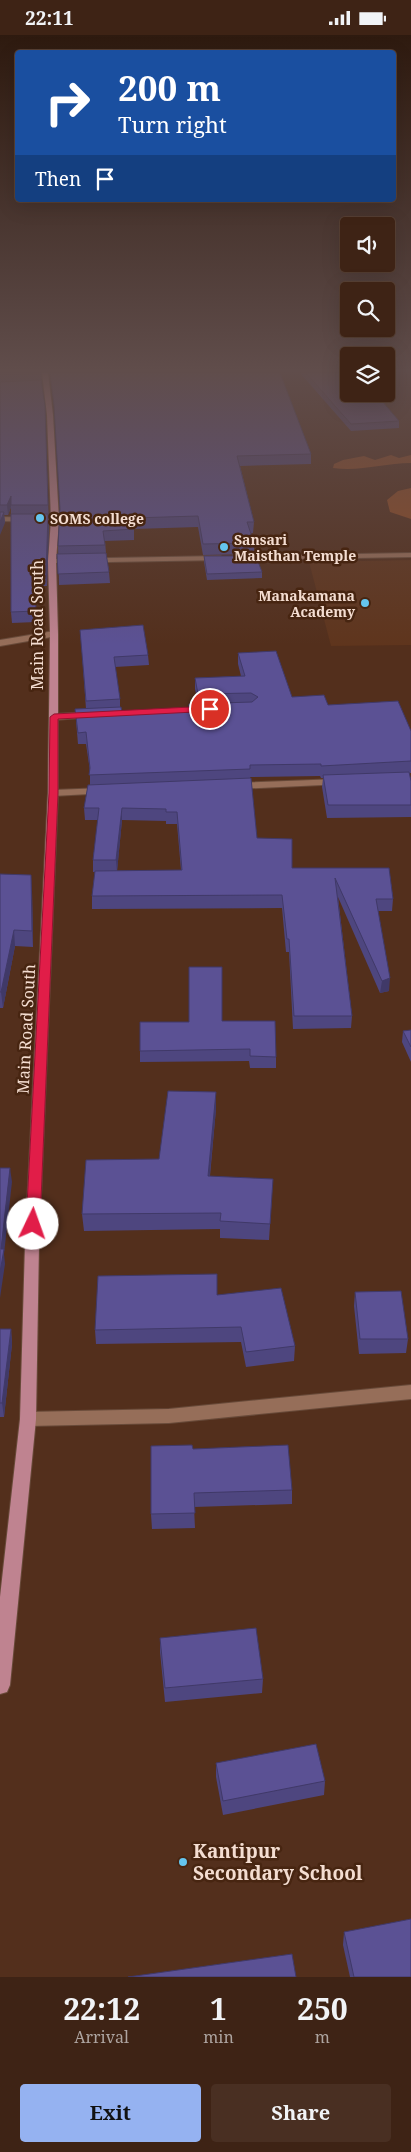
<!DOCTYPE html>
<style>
body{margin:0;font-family:"Noto Serif",serif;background:#492f22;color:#f1f3f6;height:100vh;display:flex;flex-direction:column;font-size:19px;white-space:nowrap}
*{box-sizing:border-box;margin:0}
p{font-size:16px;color:#ada4a0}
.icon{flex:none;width:28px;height:28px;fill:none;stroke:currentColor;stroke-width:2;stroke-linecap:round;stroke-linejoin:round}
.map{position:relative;height:1942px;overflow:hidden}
.side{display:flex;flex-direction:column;background:#3e2315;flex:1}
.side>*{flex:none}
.banner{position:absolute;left:15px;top:15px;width:381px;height:152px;border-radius:5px;box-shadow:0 5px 20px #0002,0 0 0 1px #574034;background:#1a4fa0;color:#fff;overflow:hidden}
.fabs{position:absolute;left:340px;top:182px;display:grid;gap:10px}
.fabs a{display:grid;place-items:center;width:55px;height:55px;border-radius:5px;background:#3e2315;box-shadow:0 5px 20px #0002,0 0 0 1px #574034;font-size:25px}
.pin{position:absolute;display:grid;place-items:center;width:42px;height:42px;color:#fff;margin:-21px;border:2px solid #fff;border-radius:50%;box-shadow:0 1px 5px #0007}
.me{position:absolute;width:55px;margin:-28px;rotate:3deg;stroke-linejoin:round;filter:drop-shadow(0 0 4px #0008)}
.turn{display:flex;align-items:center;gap:18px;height:105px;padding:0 20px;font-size:22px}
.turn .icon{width:65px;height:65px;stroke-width:2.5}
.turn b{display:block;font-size:35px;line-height:42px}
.then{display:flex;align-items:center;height:48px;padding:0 20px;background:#0003;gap:10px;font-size:19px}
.eta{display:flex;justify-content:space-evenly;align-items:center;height:85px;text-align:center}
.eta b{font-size:30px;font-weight:700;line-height:35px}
.button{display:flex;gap:10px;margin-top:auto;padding:10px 20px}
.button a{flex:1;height:58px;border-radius:5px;background:#95b2f1;color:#111;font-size:20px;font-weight:700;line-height:58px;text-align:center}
.button a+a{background:#492f22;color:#f1f3f6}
.status{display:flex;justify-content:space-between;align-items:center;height:35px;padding:0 25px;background:#3e2315;direction:ltr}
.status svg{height:14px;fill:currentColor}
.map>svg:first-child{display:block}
.built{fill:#5f351d}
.forest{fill:#8f4b23}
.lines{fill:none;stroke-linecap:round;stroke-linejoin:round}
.minor-casing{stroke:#684a39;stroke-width:2}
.major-casing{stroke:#684a39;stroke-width:2}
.minor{fill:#966e59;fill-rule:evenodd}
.major{fill:#bf8390;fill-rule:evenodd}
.wall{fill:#4e467f;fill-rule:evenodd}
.shaded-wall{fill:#403968}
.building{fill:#5b5194;stroke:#403968}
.route{fill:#e11d48;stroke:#92132f}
.poi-dot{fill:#65c5ee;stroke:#472511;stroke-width:2}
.labels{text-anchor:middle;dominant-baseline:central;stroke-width:5;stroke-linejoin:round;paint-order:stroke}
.far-poi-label{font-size:14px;font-weight:bold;fill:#f4ddd1;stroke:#472511;text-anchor:start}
.street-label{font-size:16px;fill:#f4ddd1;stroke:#472511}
.near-poi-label{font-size:19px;font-weight:bold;fill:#f4ddd1;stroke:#472511;text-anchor:start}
</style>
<div class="status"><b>22:11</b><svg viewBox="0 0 49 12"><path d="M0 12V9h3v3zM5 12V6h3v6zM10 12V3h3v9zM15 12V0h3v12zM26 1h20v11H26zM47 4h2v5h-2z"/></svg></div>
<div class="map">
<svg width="411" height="1942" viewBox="0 0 411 1942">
<rect width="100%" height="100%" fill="#532f1c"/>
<!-- built -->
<path class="built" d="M411,525V610L331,611L309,527Z"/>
<!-- forest -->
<path class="forest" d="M391,420L399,423L411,420V428C384,428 360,437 333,433L334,429L343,425L364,421L375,425Z
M411,453V484L390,477L387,465L398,456Z"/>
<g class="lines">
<defs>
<path id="minor" d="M0,482L55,483L59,485L55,487L0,486Z
M411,518V522L240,525L236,523L240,521Z
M220,521L224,523L223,525L52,528L48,526L52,524Z
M54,596L57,597V601L0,611V605Z
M91,677L96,680L94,682L54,685L49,682L54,679Z
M339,744L344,747L343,749L236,754L231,751L236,748Z
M104,753L108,754L109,756L108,758L53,761L48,758L53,755Z
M411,1350V1364L169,1388L28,1391L22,1389L20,1384L22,1379L28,1377L169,1374Z"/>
<path id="major" d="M42,338H48L53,380L59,485L56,526L58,599V758L39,1209L36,1384L10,1650L7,1657L0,1659V1562L20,1384L25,1209L48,758L50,599L48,526L51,485L47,380Z"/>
</defs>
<!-- minor casing -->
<use href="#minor" class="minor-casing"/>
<!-- major casing -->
<use href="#major" class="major-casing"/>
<!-- minor -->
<use href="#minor" class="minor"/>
<!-- major -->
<use href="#major" class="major"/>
</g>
<!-- wall -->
<path class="wall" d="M0,338H41L45,380L49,489L47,551H36V587L12,588L11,577V472L8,480H4L5,488L0,487Z
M50,338H280L311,419V429L240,431L254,487L253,498H251L254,508V519L203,520L198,492L134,494V505L105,506L106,518L109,537L110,548L59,550L58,511L60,474L55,380Z
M300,338H349L399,386V393L351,396Z
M204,521L262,537V543L207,545L204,527Z
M81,604L148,620L149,630L115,632L120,664V672L122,677L189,674L198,668L195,654V643L241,641L238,629V618L292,662L328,670L411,696V738H409L411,746V782L327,783L322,752L323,743H321L320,741L250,742L257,803L292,833H389L393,864L392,876H378L389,956L380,958L338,862L352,981L351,993L293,994L289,917H286L282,873L92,874V861L95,837H93V825L98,785H85L84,773L90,750V736L86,709H78L75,674H86ZM122,785L166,786V789H177L181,835L117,836Z
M0,839L32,856L33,912L15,911L3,973H0Z
M222,986L276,1022V1033H250L249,1026L140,1027V1016Z
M411,995V1027L402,1007L403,996Z
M216,1074L210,1141L272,1161L269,1205L220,1203V1194L84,1196L82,1179L159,1124Z
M355,1257L408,1304L406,1318L359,1319L354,1271Z
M217,1260L295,1311L294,1326L246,1332L241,1307L96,1309L95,1295Z
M0,1294H11L12,1309L4,1382H0Z
M193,1414L292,1455V1469L194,1472L195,1493L152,1494L151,1479Z
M160,1603L263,1644L262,1658L165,1667L160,1617Z
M216,1728L325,1746L324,1760L223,1780L216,1742Z
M344,1897L411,1942H350L343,1910Z"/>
<!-- shaded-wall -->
<path class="shaded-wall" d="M11,461V472L8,480L7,470Z
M4,477L5,488L0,500V487Z
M48,479L49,489L47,551L46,541Z
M122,773V785L117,837L116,825Z
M31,840L32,856L33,912L32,896Z
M14,895L15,911L3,973L1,957Z
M390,943L389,956L380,958L382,946Z
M216,1057V1074L208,1158V1141Z
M10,1133L12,1147L4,1219L5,1229L0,1263V1237L1,1214Z
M11,1294L12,1309L4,1382L2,1368Z"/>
<!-- building -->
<path class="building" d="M0,338H41L0,340Z
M50,338H280L311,419L237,421L254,487H247L254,508L203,509L198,481L132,483L134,494L103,496L105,510L58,511L60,474L54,370Z
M306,338H349V359H376L399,386L351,389Z
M41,345L45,371L48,470H11V461L7,470H0V347Z
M0,477H4L0,487Z
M11,479H48L46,541H35L36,576L11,577Z
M106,518L109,537L58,539L57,519Z
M204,521H256L262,537L207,539Z
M143,590L148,620L114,622L120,664L86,666L80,595Z
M276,616L292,662L324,660L328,670L398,666L411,696V726L321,731V729L250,730V734L89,740L90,733L86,697L78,698L75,674L121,672L122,677L189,674V669L252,667L258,662L251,658L198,659L195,643L245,641L238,618Z
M409,737L411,746V770H328L323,740Z
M251,743L257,803L292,804V833H389L393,864H376L390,943L382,946L335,843L352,981H294L289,904H287L282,860L92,861L95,836L182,835L177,777H166V774L122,773L116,825H93L99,773H84L88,750Z
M0,839L31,840L32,896L14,895L1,957H0Z
M189,932H222V986H275L276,1022L250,1021V1014L140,1016V987H189Z
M411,995V1012L403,996Z
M168,1056L216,1057L208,1141L273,1144L270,1189L220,1186L221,1178L82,1179L86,1125L159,1124Z
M0,1133H10L1,1214H4L0,1237Z
M217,1239V1260L281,1253L295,1311L246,1317L241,1292L95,1295L98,1241Z
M401,1256L408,1304H360L355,1257Z
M0,1294H11L2,1368H0Z
M192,1410L193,1414L288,1410L292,1455L194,1458L195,1478L151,1479V1411Z
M256,1593L263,1644L165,1653L160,1603Z
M316,1709L325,1746L223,1766L216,1728Z
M411,1884V1942H354L344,1897Z
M292,1919L296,1942H128Z"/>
<!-- sky -->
<linearGradient id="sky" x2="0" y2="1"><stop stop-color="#2e1a0f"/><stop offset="0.55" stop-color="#604d4b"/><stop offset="1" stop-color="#604d4b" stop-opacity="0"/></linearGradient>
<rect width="411" height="610" fill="url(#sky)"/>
<!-- route -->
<path class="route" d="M210,671L214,672V676L58,684V758L40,1189L38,1193H28L26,1189L49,758L50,682L54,679Z"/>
<!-- markers -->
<g class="poi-dot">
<circle cx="40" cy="483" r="5"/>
<circle cx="224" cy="512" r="5"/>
<circle cx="365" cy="568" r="5"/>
<circle cx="183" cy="1827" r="5"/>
</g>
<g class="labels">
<!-- far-poi labels -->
<g class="far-poi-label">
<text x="50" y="483">SOMS college</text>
<text x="234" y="504">Sansari<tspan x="234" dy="16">Maisthan Temple</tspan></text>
<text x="355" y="560" text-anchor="end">Manakamana<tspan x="355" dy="16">Academy</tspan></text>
</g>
<!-- street labels -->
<g class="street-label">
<text transform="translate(37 590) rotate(-90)">Main Road South</text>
<text transform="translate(26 994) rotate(-87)">Main Road South</text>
</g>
<!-- near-poi labels -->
<g class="near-poi-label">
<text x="193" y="1816">Kantipur<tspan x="193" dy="22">Secondary School</tspan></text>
</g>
</g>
</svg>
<div class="fabs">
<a><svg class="icon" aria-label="sound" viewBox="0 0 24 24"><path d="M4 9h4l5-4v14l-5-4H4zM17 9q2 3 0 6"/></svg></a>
<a><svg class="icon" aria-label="search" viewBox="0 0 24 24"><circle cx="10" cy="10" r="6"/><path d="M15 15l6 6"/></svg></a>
<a><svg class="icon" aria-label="layers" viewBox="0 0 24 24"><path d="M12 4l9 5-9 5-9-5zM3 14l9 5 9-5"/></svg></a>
</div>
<div class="pin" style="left:210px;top:674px;background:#d93025"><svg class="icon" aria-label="arrive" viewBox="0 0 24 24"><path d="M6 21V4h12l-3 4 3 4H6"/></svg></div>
<svg class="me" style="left:33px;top:1189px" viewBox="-20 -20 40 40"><circle r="19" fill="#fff"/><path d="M0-13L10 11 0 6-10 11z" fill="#e11d48"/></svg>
<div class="banner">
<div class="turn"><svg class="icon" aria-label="right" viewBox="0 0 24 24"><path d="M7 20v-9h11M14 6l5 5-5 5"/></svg><div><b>200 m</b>Turn right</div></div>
<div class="then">Then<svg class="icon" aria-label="arrive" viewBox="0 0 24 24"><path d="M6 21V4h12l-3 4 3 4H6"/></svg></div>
</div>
</div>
<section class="side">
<div class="eta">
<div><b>22:12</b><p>Arrival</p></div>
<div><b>1</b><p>min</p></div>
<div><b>250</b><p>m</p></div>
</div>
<div class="button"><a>Exit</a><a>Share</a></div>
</section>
